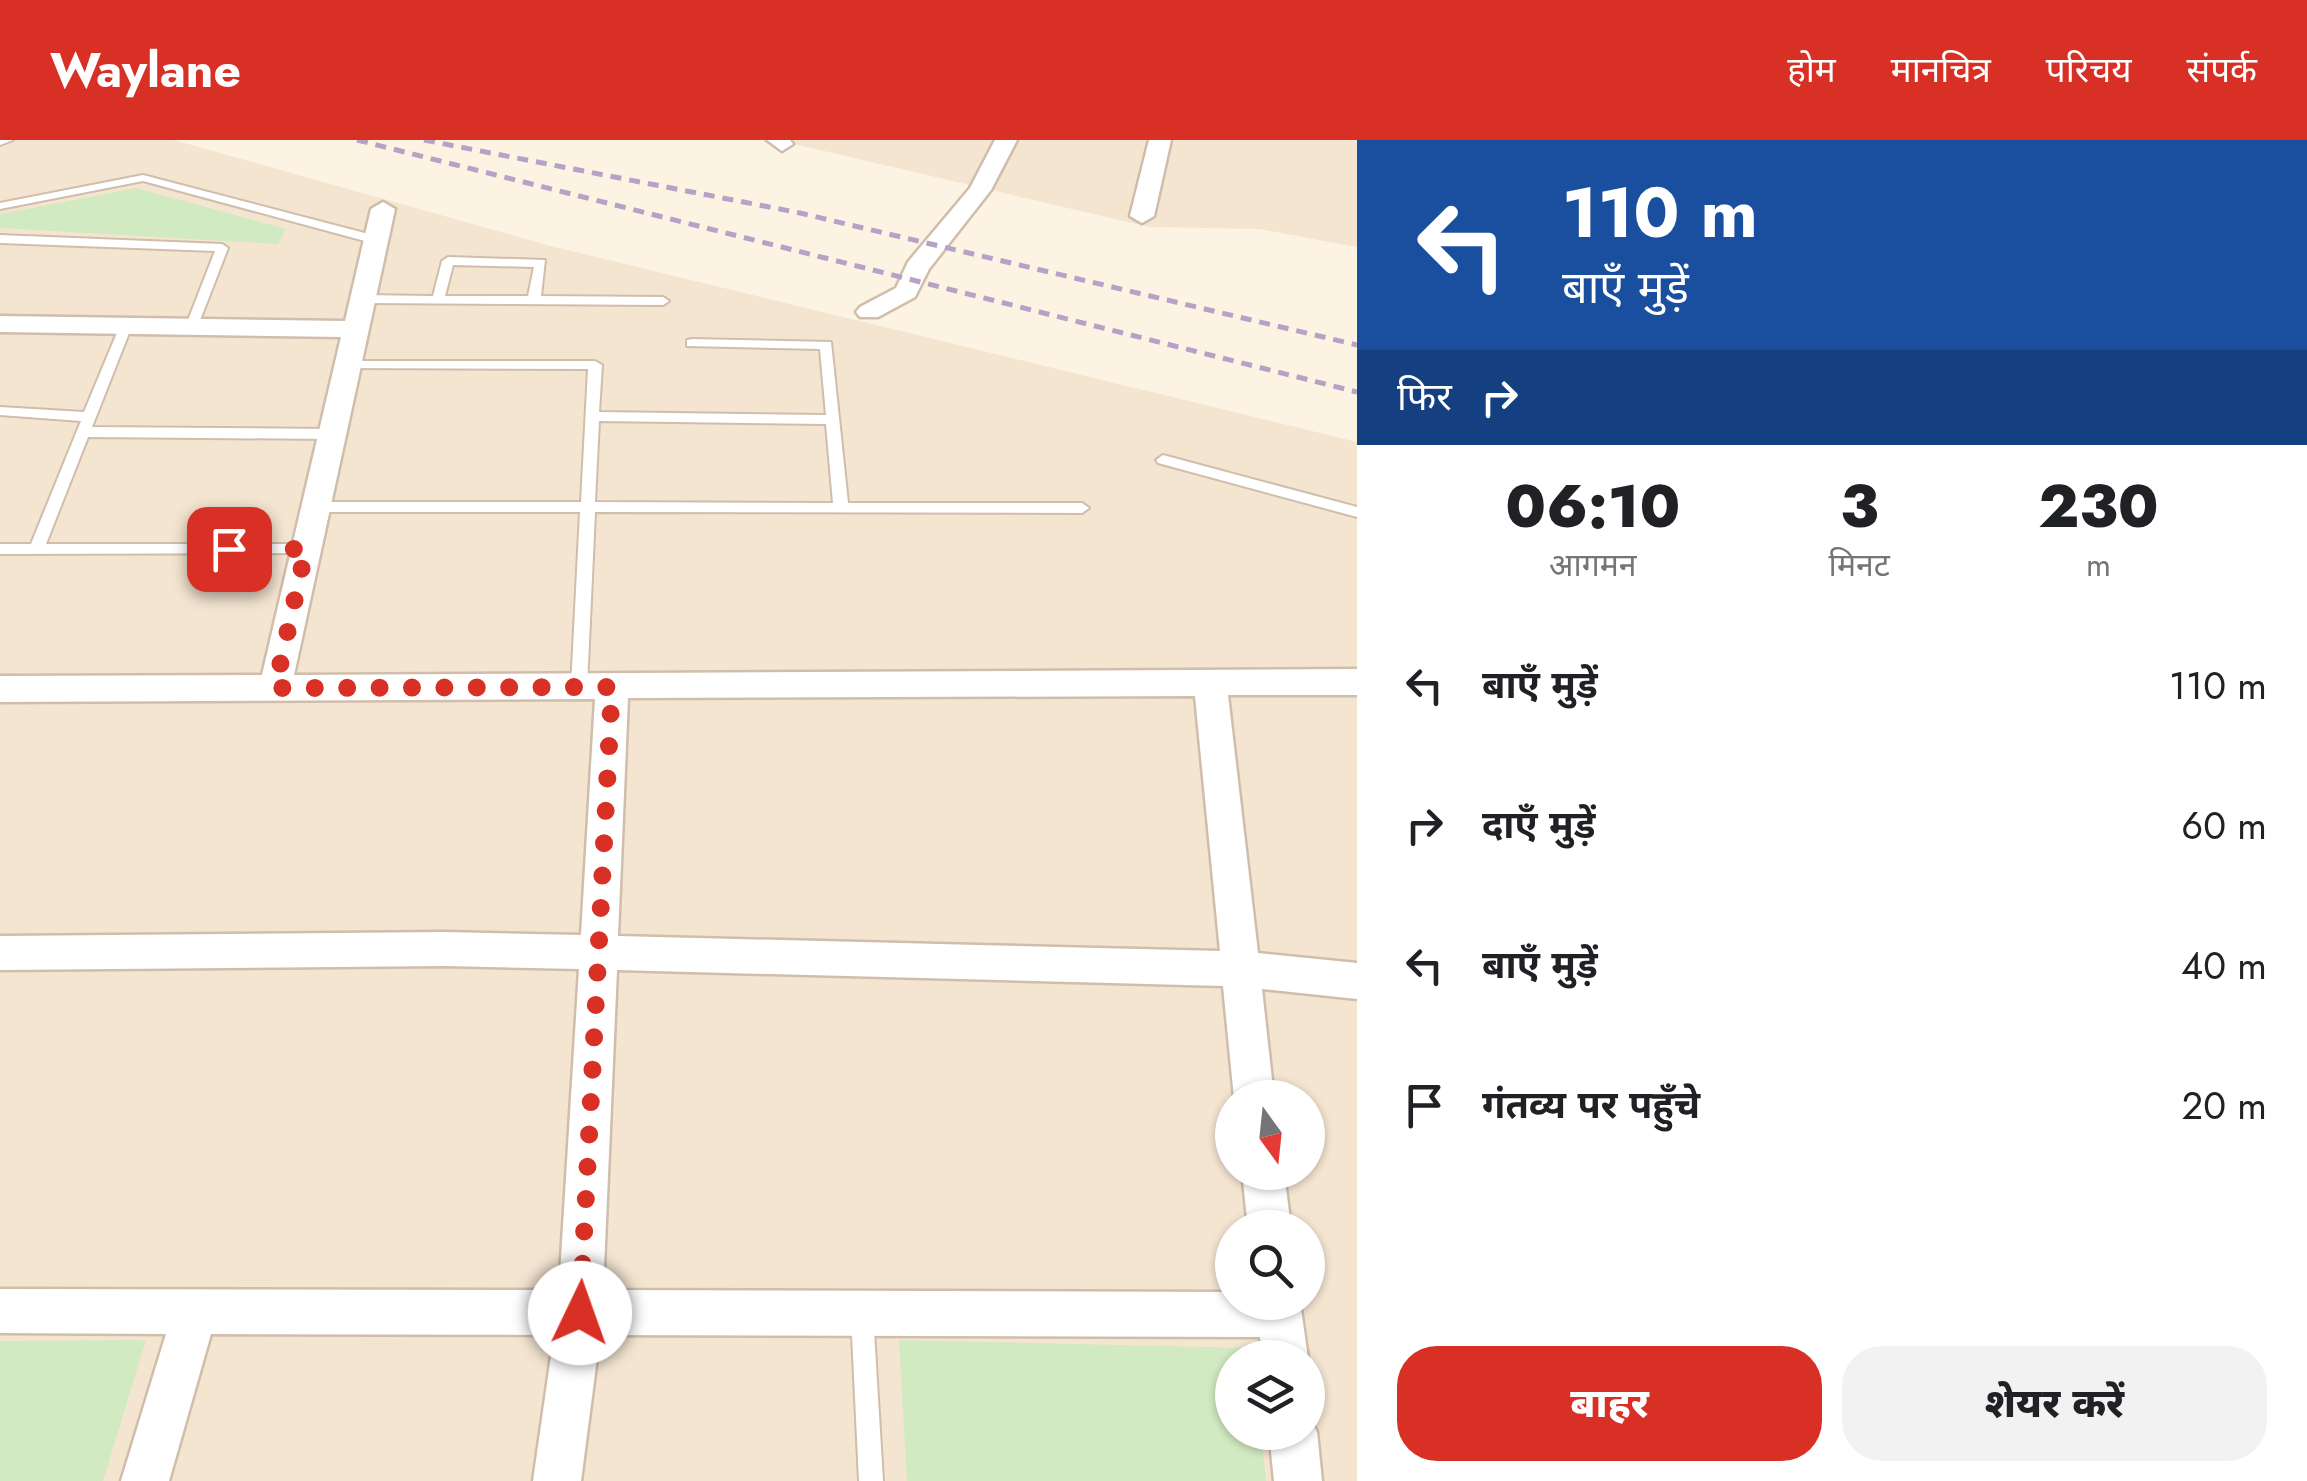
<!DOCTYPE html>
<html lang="hi">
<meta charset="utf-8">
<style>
body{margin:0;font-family:Jost,"Noto Sans Devanagari",sans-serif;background:#f2f2f2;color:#202124;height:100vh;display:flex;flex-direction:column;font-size:38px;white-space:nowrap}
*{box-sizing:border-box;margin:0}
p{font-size:32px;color:#757577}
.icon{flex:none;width:55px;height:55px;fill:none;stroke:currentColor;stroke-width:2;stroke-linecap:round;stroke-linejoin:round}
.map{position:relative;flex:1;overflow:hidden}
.sheet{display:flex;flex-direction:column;background:#fff;width:950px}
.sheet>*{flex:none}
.banner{background:#1a4fa0;color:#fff;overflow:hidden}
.needle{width:65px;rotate:165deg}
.buttons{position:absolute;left:1215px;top:940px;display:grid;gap:20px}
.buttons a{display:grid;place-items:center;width:110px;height:110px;border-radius:50%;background:#fff;box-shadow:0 2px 8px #0004;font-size:50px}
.pin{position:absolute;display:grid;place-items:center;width:85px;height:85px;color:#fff;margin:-42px;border-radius:20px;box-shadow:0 5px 15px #0006}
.me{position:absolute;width:110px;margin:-55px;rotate:3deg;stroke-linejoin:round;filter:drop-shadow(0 0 8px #0008)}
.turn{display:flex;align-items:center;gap:35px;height:210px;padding:0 40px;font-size:45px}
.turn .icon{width:130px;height:130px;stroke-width:2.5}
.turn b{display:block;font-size:70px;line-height:85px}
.then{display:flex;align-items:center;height:95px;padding:0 40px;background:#0003;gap:20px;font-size:38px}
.eta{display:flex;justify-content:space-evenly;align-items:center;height:170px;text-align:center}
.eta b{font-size:60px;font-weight:800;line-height:70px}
.button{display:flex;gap:20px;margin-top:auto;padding:20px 40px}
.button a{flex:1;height:115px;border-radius:40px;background:#d93025;color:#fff;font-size:40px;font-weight:800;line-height:115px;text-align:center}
.button a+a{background:#f2f2f2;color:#202124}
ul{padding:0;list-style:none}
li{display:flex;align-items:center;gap:30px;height:140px;padding:0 40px}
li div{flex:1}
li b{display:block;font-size:38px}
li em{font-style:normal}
header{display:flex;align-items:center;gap:60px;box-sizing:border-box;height:140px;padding:0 50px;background:#d93025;color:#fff}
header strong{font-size:48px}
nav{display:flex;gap:55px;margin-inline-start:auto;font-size:35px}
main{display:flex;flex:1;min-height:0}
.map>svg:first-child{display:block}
.residential{fill:#f4e5d1;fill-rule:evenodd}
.green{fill:#d1eac1}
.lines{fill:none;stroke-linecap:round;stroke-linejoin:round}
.service-casing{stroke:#d0bdac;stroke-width:4}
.minor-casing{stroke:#d0bdac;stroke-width:5}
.service{fill:#fff;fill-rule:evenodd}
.minor{fill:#fff;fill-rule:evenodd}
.rail{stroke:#b6a2c6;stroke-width:5;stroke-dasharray:11 8;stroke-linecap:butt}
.route{stroke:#d93025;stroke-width:18;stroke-dasharray:0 32.4}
</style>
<header>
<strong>Waylane</strong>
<nav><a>होम</a><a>मानचित्र</a><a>परिचय</a><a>संपर्क</a></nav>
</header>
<main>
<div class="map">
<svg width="1357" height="1341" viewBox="0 0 1357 1341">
<rect width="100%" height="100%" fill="#fcf3e3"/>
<!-- residential -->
<path class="residential" d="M0,0H174L547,105L1357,302V1341H0ZM1232,958H1308V1032H1232ZM1232,1088H1308V1162H1232ZM1232,1218H1308V1292H1232Z
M777,0H1357V107L1259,89L1149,87Z"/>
<!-- green -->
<path class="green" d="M136,48L286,89L278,104L0,88V74Z
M146,1200L103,1341H0V1201Z
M899,1200L1253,1208L1254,1217L1232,1218V1292L1261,1293L1266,1341H907Z"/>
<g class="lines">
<defs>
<path id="service" d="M0,0H13L0,5Z
M143,35L380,97L382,100L376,104L143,41L0,69V63Z
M0,95L222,104L228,108L197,188L191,192L185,188L215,111L0,103Z
M448,117L545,120L541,156L663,157L669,161L663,165L362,163L356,159L362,155L433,156L442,121ZM453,125L534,127L528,156H445Z
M125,184L131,188L92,287L332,289L339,294L332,299L88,297L46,404H306L311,405L313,409L311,413L0,414V404H31L81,281L0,275V267L84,272L119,188Z
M692,199L831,202L848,363H1082L1089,368L1082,373L595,372L587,547L579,553L571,547L580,372H316L309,367L316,362H581L588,229L343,228L341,225L348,221H595L602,225L599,272L826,275L820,209L687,206V200ZM599,281L826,284L833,363L595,362Z
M1163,315L1357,367V377L1158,323L1156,320Z
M862,1163L870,1166L873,1174L883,1341H859L851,1174L854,1166Z"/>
<path id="minor" d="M767,0H790L793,4L782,11Z
M995,0H1017L991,50L929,129L915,157L878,177H860L856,172L860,167L896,148L908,122L970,48Z
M1149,0H1171L1154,76L1142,83L1130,76Z
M383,62L395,69L294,535L1357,529V555H1228L1258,813L1357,823V859L1262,849L1274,958H1234L1223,846L617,830L603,1150L1232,1152V1162H1300L1308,1218V1219L1262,1218L1260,1197L600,1195L581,1341H533L554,1195L211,1194L169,1341H121L166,1194L0,1193V1149L559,1150L579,829L445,826L0,830V796L445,792L581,795L595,559L0,562V536L262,535L341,197L0,192V176L345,181L371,69ZM1195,556L1220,811L618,796L628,558Z
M1242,1032H1284L1291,1088H1248Z
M1308,1274L1317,1292L1322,1341H1274L1269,1292H1308Z"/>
</defs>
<!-- service casing -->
<use href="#service" class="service-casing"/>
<!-- minor casing -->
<use href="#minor" class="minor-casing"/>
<!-- service -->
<use href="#service" class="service"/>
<!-- minor -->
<use href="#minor" class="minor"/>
<!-- rail -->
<path class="rail" d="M357,0L1357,252
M424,0L800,73L1357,205"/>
</g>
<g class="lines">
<!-- route -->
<path class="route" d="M229,409H306L275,548L612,547L580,1173"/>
</g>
</svg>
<div class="buttons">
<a><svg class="needle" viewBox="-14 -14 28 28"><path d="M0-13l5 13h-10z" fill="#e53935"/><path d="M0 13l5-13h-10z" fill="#757577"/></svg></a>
<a><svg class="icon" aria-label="search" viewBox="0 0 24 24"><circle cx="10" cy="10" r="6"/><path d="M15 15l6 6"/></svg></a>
<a><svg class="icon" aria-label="layers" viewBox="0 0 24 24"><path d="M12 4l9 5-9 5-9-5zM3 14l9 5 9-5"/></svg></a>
</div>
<div class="pin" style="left:229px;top:409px;background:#d93025"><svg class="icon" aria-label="arrive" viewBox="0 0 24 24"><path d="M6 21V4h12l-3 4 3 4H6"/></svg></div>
<svg class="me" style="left:580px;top:1173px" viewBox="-20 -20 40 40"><circle r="19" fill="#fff"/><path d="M0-13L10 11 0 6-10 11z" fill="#d93025"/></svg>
</div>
<section class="sheet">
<div class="banner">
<div class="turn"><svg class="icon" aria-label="left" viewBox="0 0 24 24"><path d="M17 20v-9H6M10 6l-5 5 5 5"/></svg><div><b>110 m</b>बाएँ मुड़ें</div></div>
<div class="then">फिर<svg class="icon" aria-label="right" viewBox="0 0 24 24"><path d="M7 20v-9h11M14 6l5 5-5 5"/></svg></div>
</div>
<div class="eta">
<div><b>06:10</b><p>आगमन</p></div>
<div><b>3</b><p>मिनट</p></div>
<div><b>230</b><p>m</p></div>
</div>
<ul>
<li><svg class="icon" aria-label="left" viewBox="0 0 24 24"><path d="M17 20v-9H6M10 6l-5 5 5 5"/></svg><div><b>बाएँ मुड़ें</b></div><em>110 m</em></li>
<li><svg class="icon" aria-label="right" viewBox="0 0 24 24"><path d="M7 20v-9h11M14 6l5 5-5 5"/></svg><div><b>दाएँ मुड़ें</b></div><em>60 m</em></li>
<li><svg class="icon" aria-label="left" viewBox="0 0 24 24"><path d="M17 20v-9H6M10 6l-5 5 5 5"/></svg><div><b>बाएँ मुड़ें</b></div><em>40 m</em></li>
<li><svg class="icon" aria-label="arrive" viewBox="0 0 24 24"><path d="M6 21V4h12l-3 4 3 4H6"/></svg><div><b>गंतव्य पर पहुँचे</b></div><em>20 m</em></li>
</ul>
<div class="button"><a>बाहर</a><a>शेयर करें</a></div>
</section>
</main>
